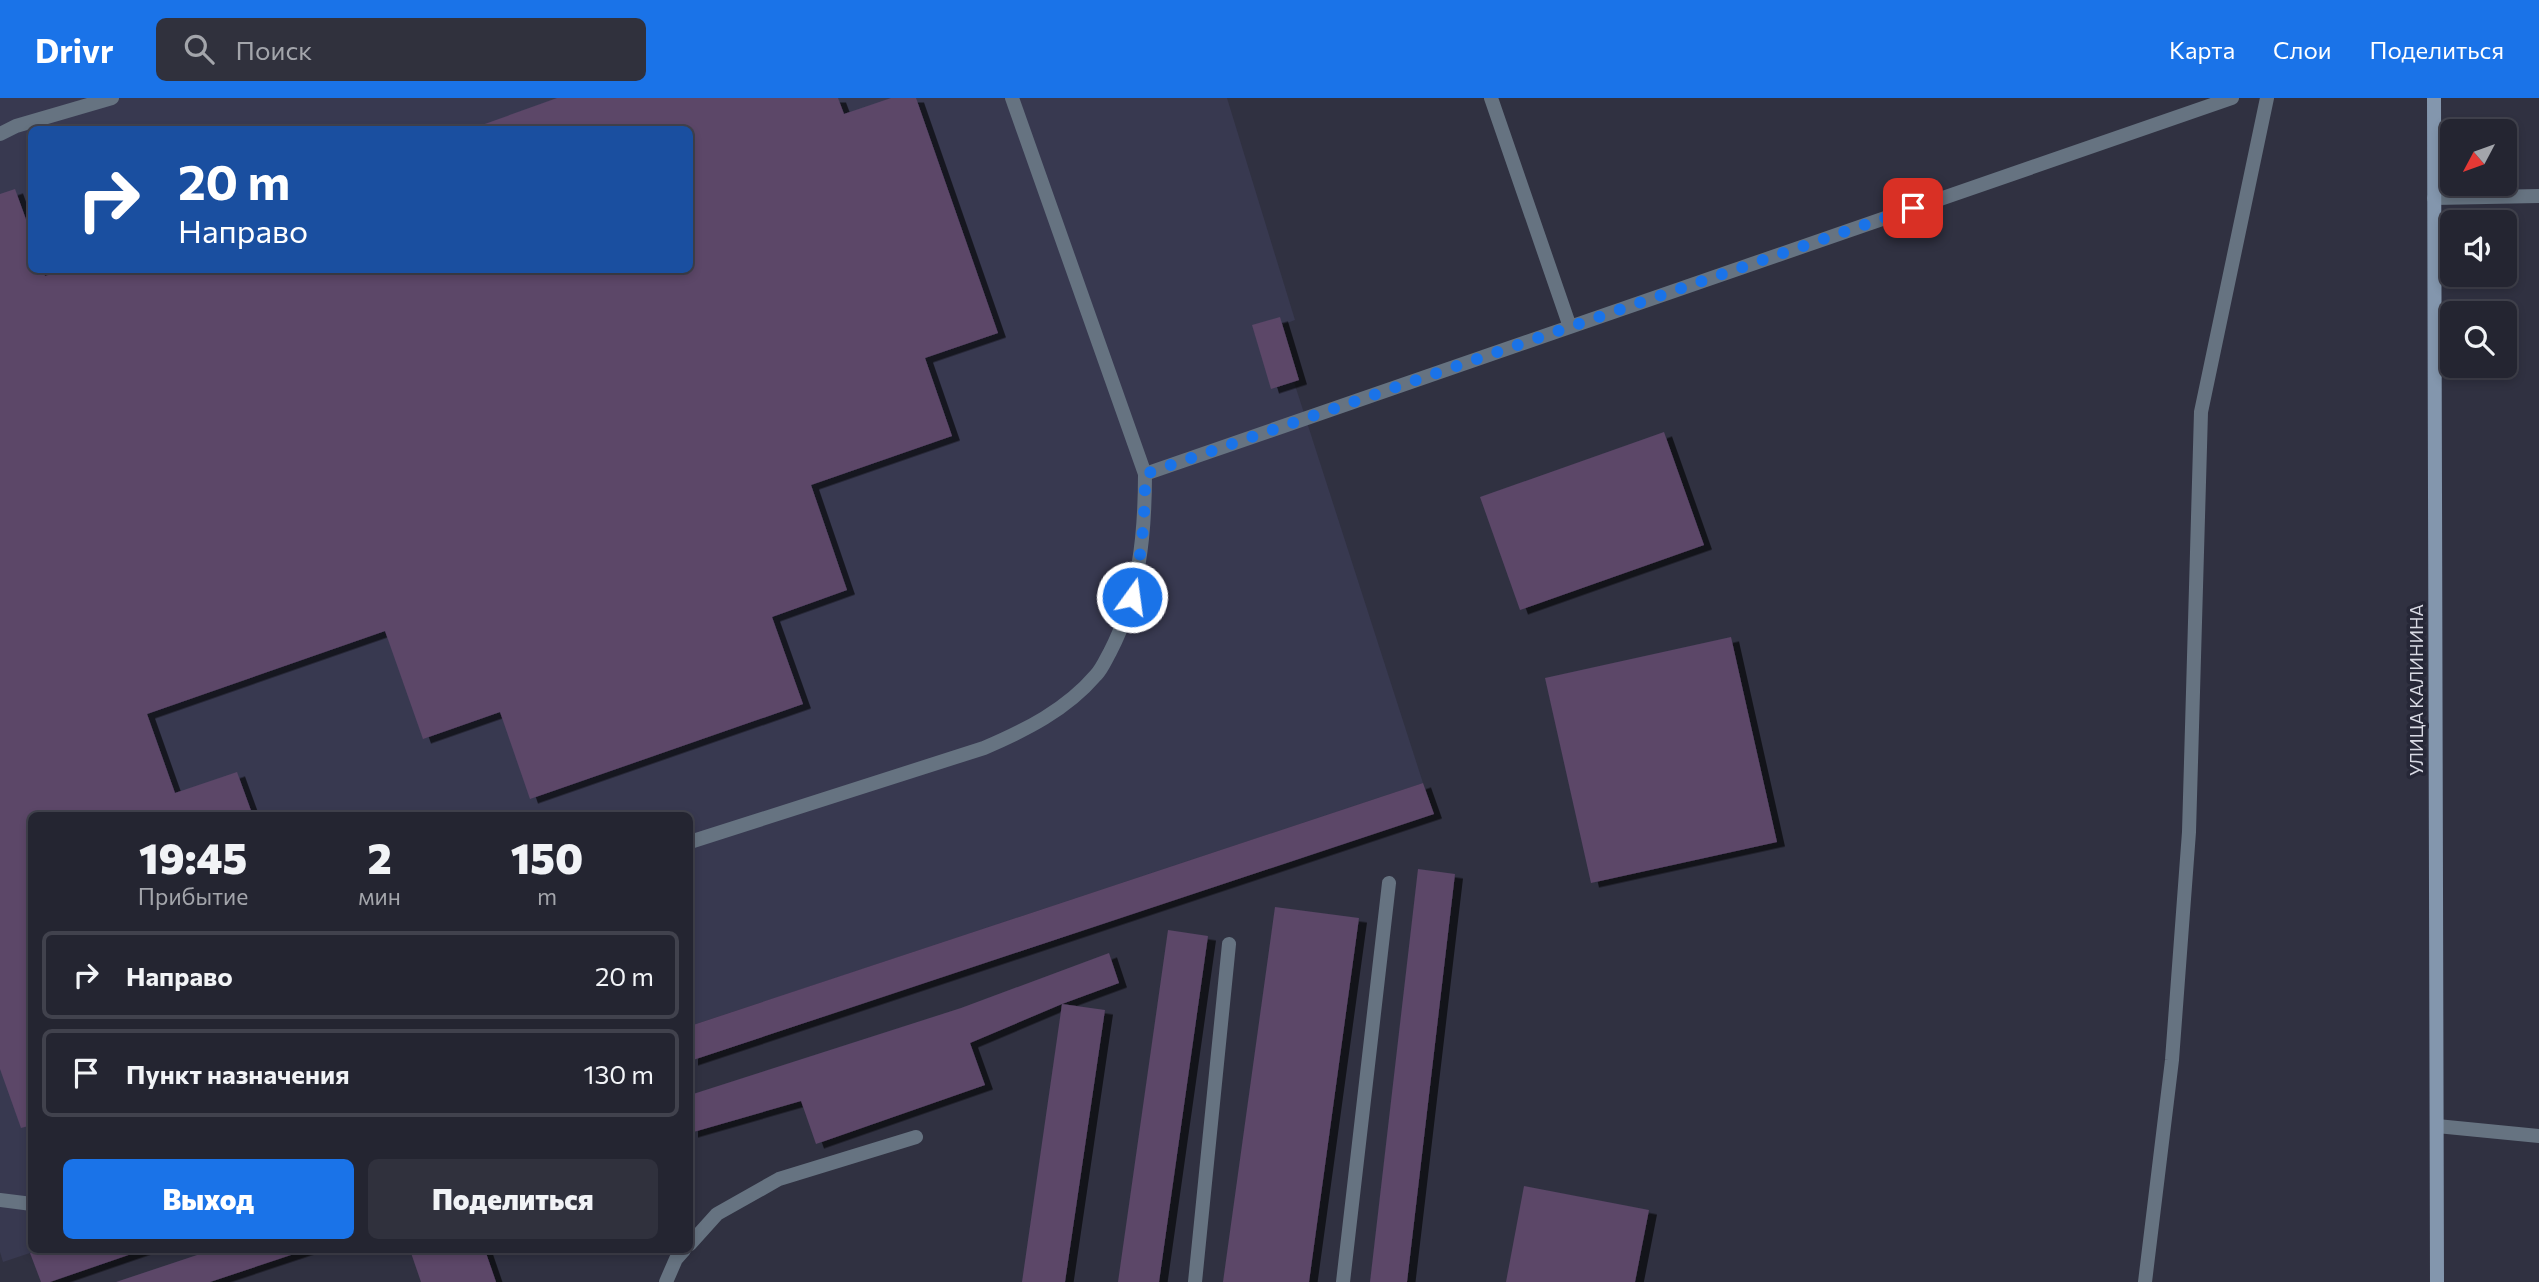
<!DOCTYPE html>
<html lang="ru">
<meta charset="utf-8">
<style>
body{margin:0;font-family:Commissioner,sans-serif;background:#30313d;color:#f1f3f6;height:100vh;display:flex;flex-direction:column;font-size:26px;white-space:nowrap}
*{box-sizing:border-box;margin:0}
p{font-size:23px;color:#a3a5ab}
.icon{flex:none;width:38px;height:38px;fill:none;stroke:currentColor;stroke-width:2;stroke-linecap:round;stroke-linejoin:round}
.map{position:relative;flex:1;overflow:hidden}
.side{position:absolute;left:28px;top:714px;width:665px;height:441px;display:flex;flex-direction:column;background:#242531;border-radius:10px;box-shadow:0 4px 10px #0003,0 0 0 2px #41424d}
.side>*{flex:none}
.top-card{position:absolute;left:28px;top:28px;width:665px;height:147px;border-radius:10px;box-shadow:0 4px 10px #0003,0 0 0 2px #41424d;background:#1a4fa0;color:#fff;overflow:hidden}
.needle{width:46px;rotate:229deg}
.fabs{position:absolute;left:2440px;top:21px;display:grid;gap:14px}
.fabs a{display:grid;place-items:center;width:77px;height:77px;border-radius:10px;background:#242531;box-shadow:0 4px 10px #0003,0 0 0 2px #41424d;font-size:35px}
.pin{position:absolute;display:grid;place-items:center;width:60px;height:60px;color:#fff;margin:-30px;border-radius:14px;box-shadow:0 4px 10px #0006}
.me{position:absolute;width:77px;margin:-38px;rotate:14deg;stroke-linejoin:round;filter:drop-shadow(0 0 5px #0008)}
.turn{display:flex;align-items:center;gap:24px;height:147px;padding:0 35px;font-size:32px}
.turn .icon{width:91px;height:91px;stroke-width:2.5}
.turn b{display:block;font-size:49px;line-height:60px}
.eta{display:flex;justify-content:space-evenly;align-items:center;height:119px;text-align:center}
.eta b{font-size:42px;font-weight:800;line-height:49px}
.primary-button{display:flex;gap:14px;margin-top:auto;padding:14px 35px}
.primary-button a{flex:1;height:80px;border-radius:10px;background:#1a73e8;color:#fff;font-size:28px;font-weight:800;line-height:80px;text-align:center}
.primary-button a+a{background:#30313d;color:#f1f3f6}
ul{padding:0;list-style:none}
li{display:flex;align-items:center;gap:21px;height:88px;margin:0 14px 10px;padding:0 21px;border:4px solid #41424d;border-radius:10px}
li div{flex:1}
li b{display:block;font-size:26px}
li em{font-style:normal}
header{display:flex;align-items:center;gap:42px;box-sizing:border-box;height:98px;padding:0 35px;background:#1a73e8;color:#fff}
header strong{font-size:33px}
nav{display:flex;gap:38px;margin-inline-start:auto;font-size:24px}
.search{width:490px;height:63px;background:#30313d;display:flex;align-items:center;gap:18px;box-sizing:border-box;padding:0 24px;border-radius:10px;color:#a3a5ab;font-size:26px}
.map>svg:first-child{display:block}
.built{fill:#383950;fill-rule:evenodd}
.building{fill:#5b4668;filter:url(#shadow)}
.lines{fill:none;stroke-linecap:round;stroke-linejoin:round}
.lane{stroke:#667381;stroke-width:14}
.secondary{stroke:#8396ad;stroke-width:14}
.route{stroke:#1a73e8;stroke-width:12;stroke-dasharray:0 21.6}
.labels{text-anchor:middle;dominant-baseline:central;stroke-width:7;stroke-linejoin:round;paint-order:stroke}
.street-label{font-size:18px;fill:#d9dae4;stroke:#262737}
</style>
<header>
<strong>Drivr</strong>
<div class="search"><svg class="icon" aria-label="search" viewBox="0 0 24 24"><circle cx="10" cy="10" r="6"/><path d="M15 15l6 6"/></svg>Поиск</div>
<nav><a>Карта</a><a>Слои</a><a>Поделиться</a></nav>
</header>
<div class="map">
<svg width="2539" height="1184" viewBox="0 0 2539 1184">
<defs>
<filter id="shadow"><feDropShadow dx="8" dy="4.5" stdDeviation="0" flood-color="#0009"/></filter>
</defs>
<rect width="100%" height="100%" fill="#303141"/>
<!-- built -->
<path class="built" d="M0,0H1227L1295,222L1282,227L1299,282L1294,284L1423,685L690,928V718H32V1152H39L3,1164L0,1154ZM32,32H690V172H32Z"/>
<!-- building -->
<path class="building" d="M557,0H838L844,16L891,0H916L998,235L925,260L952,338L811,387L847,492L772,519L803,606L530,701L500,614L423,641L385,533L147,616L175,695L237,674L253,718H32V1027L21,1030L0,971V96L15,91L32,138V172H43L45,178L65,172H690V32H468Z
M1280,219L1299,282L1271,291L1252,227Z
M1664,334L1704,447L1520,512L1480,399Z
M1731,539L1777,744L1591,785L1545,580Z
M1423,685L1434,716L690,963V928Z
M1418,771L1455,776L1407,1184H1370Z
M1275,809L1359,820L1309,1184H1223Z
M1168,832L1208,838L1159,1184H1118Z
M1109,855L1119,885L1062,906L1105,912L1065,1184H1022L1062,906L970,945L985,987L816,1046L801,1003L690,1035V997L961,910Z
M1524,1088L1649,1112L1635,1184H1506Z
M39,1152H143L50,1184H41L30,1155Z
M212,1152H306L210,1184H116Z
M410,1152H485L496,1184H421Z"/>
<g class="lines">
<!-- lane -->
<path class="lane" d="M1491,0L1570,229
M0,36L16,28L112,0
M2434,100L2539,98
M1145,376L2232,0
M690,744L984,650C1026,632 1066,612 1096,577C1102,571 1106,561 1110,554C1139,498 1145,438 1145,376L1012,0
M2437,1028L2539,1038
M0,1102L32,1106
M690,1146L717,1116L779,1081L916,1039
M666,1184L676,1161L684,1152
M1195,1184L1229,846
M1343,1184L1389,785
M2145,1184L2172,962L2189,734L2201,314L2267,0"/>
<!-- secondary -->
<path class="secondary" d="M2434,0L2437,1184"/>
</g>
<g class="lines">
<!-- route -->
<path class="route" d="M1132,499C1142,456 1145,420 1145,376L1913,110"/>
</g>
<g class="labels">
<!-- street labels -->
<g class="street-label">
<text transform="translate(2416 592) rotate(-90)">УЛИЦА КАЛИНИНА</text>
</g>
</g>
</svg>
<div class="fabs">
<a><svg class="needle" viewBox="-14 -14 28 28"><path d="M0-13l5 13h-10z" fill="#e53935"/><path d="M0 13l5-13h-10z" fill="#a3a5ab"/></svg></a>
<a><svg class="icon" aria-label="sound" viewBox="0 0 24 24"><path d="M4 9h4l5-4v14l-5-4H4zM17 9q2 3 0 6"/></svg></a>
<a><svg class="icon" aria-label="search" viewBox="0 0 24 24"><circle cx="10" cy="10" r="6"/><path d="M15 15l6 6"/></svg></a>
</div>
<div class="pin" style="left:1913px;top:110px;background:#d93025"><svg class="icon" aria-label="arrive" viewBox="0 0 24 24"><path d="M6 21V4h12l-3 4 3 4H6"/></svg></div>
<svg class="me" style="left:1132px;top:499px" viewBox="-20 -20 40 40"><circle r="17" fill="#1a73e8" stroke="#fff" stroke-width="3"/><path d="M0-11L8 9 0 5-8 9z" fill="#fff"/></svg>
<div class="top-card">
<div class="turn"><svg class="icon" aria-label="right" viewBox="0 0 24 24"><path d="M7 20v-9h11M14 6l5 5-5 5"/></svg><div><b>20 m</b>Направо</div></div>
</div>
<section class="side">
<div class="eta">
<div><b>19:45</b><p>Прибытие</p></div>
<div><b>2</b><p>мин</p></div>
<div><b>150</b><p>m</p></div>
</div>
<ul>
<li><svg class="icon" aria-label="right" viewBox="0 0 24 24"><path d="M7 20v-9h11M14 6l5 5-5 5"/></svg><div><b>Направо</b></div><em>20 m</em></li>
<li><svg class="icon" aria-label="arrive" viewBox="0 0 24 24"><path d="M6 21V4h12l-3 4 3 4H6"/></svg><div><b>Пункт назначения</b></div><em>130 m</em></li>
</ul>
<div class="primary-button"><a>Выход</a><a>Поделиться</a></div>
</section>
</div>
